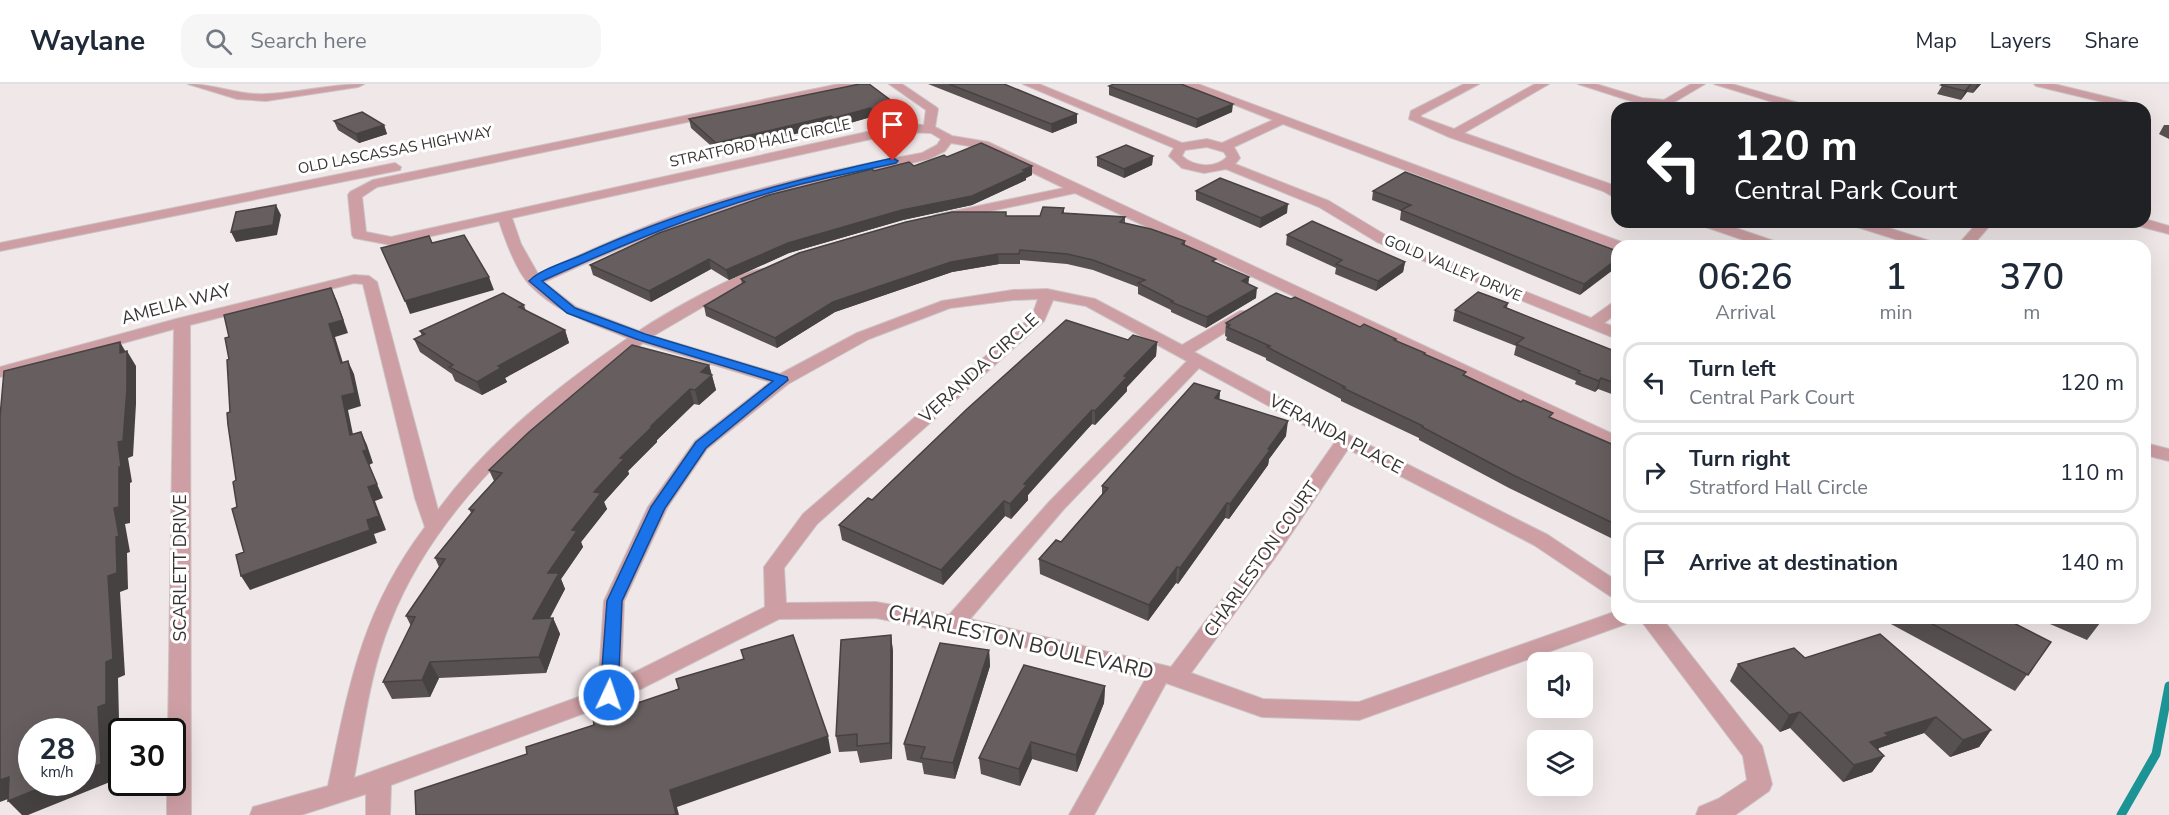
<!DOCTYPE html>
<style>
body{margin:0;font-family:"Nunito Sans",sans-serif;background:#f6f6f7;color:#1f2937;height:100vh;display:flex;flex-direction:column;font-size:22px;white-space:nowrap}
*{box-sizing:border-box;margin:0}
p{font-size:20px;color:#747a83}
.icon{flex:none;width:33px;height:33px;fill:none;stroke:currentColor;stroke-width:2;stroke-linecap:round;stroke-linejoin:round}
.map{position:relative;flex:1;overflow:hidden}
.side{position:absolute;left:1611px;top:156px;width:540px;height:384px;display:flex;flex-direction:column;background:#fff;border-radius:18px;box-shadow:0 6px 24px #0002}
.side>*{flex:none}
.guide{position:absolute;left:1611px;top:18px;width:540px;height:126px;border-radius:18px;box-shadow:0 6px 24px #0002;background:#202124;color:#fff;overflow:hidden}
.buttons{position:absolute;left:1527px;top:568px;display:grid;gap:12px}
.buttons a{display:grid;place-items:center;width:66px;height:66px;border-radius:12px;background:#fff;box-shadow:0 6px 24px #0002;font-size:30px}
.speed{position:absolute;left:18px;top:634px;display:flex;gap:12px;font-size:30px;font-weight:700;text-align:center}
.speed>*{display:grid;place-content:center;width:78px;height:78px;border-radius:50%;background:#fff;box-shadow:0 6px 24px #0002;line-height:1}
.speed small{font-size:15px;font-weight:400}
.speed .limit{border:3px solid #111;border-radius:9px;background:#fff;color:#111}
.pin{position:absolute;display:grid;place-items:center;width:51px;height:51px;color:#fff;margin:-62px -26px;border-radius:50% 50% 50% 0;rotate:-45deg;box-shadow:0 0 6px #0007}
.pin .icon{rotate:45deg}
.me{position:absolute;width:66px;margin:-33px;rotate:3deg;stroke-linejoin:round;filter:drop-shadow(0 0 4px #0008)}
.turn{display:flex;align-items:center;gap:21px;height:126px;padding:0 24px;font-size:27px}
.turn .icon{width:78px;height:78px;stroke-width:2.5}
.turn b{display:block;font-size:42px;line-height:51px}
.eta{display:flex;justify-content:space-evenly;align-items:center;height:102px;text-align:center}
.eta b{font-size:36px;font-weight:600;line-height:42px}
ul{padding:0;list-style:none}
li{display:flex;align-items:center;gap:18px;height:81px;margin:0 12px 9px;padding:0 12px;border:3px solid #e0e1e3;border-radius:18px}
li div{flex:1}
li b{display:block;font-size:22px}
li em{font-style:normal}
header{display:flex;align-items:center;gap:36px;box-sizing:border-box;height:84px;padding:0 30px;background:#fff;border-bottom:2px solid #e0e1e3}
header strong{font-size:28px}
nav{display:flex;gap:33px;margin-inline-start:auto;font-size:21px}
.search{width:420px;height:54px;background:#f6f6f7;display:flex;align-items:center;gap:15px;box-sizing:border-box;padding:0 21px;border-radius:18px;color:#747a83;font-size:22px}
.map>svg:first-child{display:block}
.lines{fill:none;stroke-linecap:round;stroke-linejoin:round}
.stream{stroke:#1c9495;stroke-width:9}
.minor-casing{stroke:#cbc3c4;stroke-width:2}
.minor{fill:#cd9fa4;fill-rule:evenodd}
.wall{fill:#585152}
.shaded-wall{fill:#474242}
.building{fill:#665e5f;stroke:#474242;stroke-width:1.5}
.route{fill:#1a73e8;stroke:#114b97;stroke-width:1.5}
.labels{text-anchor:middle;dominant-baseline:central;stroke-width:6;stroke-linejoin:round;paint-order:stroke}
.far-street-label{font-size:15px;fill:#373333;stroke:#fff}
.street-label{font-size:18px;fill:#373333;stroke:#fff}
.near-street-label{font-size:21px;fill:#373333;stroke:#fff}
</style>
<header>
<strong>Waylane</strong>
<div class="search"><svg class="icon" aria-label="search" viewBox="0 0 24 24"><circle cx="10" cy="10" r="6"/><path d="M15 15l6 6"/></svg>Search here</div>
<nav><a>Map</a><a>Layers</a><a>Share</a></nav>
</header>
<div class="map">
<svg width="2169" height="731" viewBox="0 0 2169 731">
<rect width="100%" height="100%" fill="#f0e7e8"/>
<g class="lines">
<!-- stream -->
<path class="stream" d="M2121,731L2156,670L2169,602"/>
<defs>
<path id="minor" d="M188,0C215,0 240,12 266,10C299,9 330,0 364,0L358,3L266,17L237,15Z
M839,0H861L855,3L377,103L362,113L366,148L391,153L903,40L924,41L926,26L889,0H902L936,23L938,25L935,43L952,52L988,58L1617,352V365L1075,109L940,138L935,137L933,134L935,131L1064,104L981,64L951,59L945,67L929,75C881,87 831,93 783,107C700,130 622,162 544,198L576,223L639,247C658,234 749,180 767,185L769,188L767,191L713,217L653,252L780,290L857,249L942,217L1013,206L1047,205L1095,215L1182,261L1240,227H1250L1253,230L1250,233L1194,268L1351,352L1548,451L1617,497V514L1610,512L1534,461L1348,365L1279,468L1191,589L1263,615L1359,618L1617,527V534H1630L1626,540L1359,636L1262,633L1166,599L1094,731H1069L1146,594L1034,565L876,534L779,535L617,617L391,701L390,731H366V710L301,731H250L253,723L328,702C349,602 361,528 425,443L415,414L363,200L354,199L190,241L191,731H167V699H172V648H168L174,245L0,293V283L176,235L354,191L369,192L377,198L438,426C489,357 558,302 628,254C593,240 557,229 530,201C516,187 505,155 499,137L391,161L354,154L352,151L348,111L350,108L373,96ZM903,48L931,49L941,55L937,61L922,69C843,83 765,101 690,126C638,144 588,167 538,190L521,160L512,134ZM1038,215L1032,232L803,430L764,483L765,523L621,595L624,517L667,424L707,365L788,300L869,255L950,224L1013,216ZM1053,216L1086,222L1187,277L1049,418L949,531L876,518L786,519L784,484L817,440L1044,237ZM643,259L770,298L695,357L648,423L604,517L598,606L354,694C364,642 370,588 390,539C435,423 542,328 643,259ZM1199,284L1335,358L1265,458L1171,583L970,535L1063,426Z
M1023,0H1039L1182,59L1207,55L1222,59L1273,36L1182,0H1198L1624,159L1626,162H1617V166L1614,165L1283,40L1234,63L1240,74L1235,80L1329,117L1387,152L1591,234L1612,219L1617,217V229L1604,239L1617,244V255L1377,158L1319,123L1226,85L1204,89L1182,84L1169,72L1174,64ZM1207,63L1224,68L1227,73C1215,85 1194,83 1182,72L1185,66Z
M1464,0H1479L1421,31V33L1454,45L1535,0H1549L1464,49L1613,101L1617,105V115L1603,107L1449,53L1409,35L1411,27Z
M1578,0H1596L1642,14L1664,16L1691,0H1705L1666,23L1637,19Z
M1714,0H1732L1809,22L1811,24H1792Z
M2034,0H2054L2128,18L2130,20L2124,23L2036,2Z
M395,79L401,83L400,86L0,167V159Z
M2145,135L2169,142V150L2135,141L2133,138H2145Z
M1698,138H1718L1780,159L1782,162H1761L1700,141Z
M1849,138H1870L1936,159L1938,162H1917L1851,141Z
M1978,138H1993L1972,162H1957Z
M2145,359L2169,365V377L2145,371Z
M1639,534H1662L1762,662L1772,700L1769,707L1735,731H1696L1699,723L1718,715L1747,696L1743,672Z"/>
</defs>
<!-- minor casing -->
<use href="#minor" class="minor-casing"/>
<!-- minor -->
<use href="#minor" class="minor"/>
</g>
<!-- wall -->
<path class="wall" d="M928,0H1004L1077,39L1052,49Z
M1943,0H1981L1973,9L1967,8L1961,16L1937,10Z
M1109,2L1232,28L1196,44L1109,11Z
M897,21L898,30L875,36L871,33L836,43L833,41L718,68L691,44L689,35Z
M334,37L384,41L387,50L359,59L338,46Z
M2164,41H2169V55L2159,50Z
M1153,72L1152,81L1124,94L1097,82V73Z
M947,73L1032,82V91L1026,94V96L972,121L903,136L789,169L729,196L711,185L651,218L593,191L590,181L874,87L914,82Z
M1196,107L1287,129L1260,144L1196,116Z
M1373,107L1617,167L1580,211L1400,136L1401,127L1372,116Z
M1064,124V129L1125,133V139L1185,157V161L1215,179L1249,193L1248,200L1256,214L1206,244L1171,228V226L1138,210V203L1093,186L1067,180L1020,176V180H999L952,188L835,228L777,264L706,232L704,222L742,200L741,195L1006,132H1040Z
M1287,151L1405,178L1403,188L1376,207L1335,190L1336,184L1286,161Z
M1508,219L1507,224L1617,268V312L1598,305L1595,308L1575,300L1576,297L1514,271L1516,262L1453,237L1455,226Z
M524,221L526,227L565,246L569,259L505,294L507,298L482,311L455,297L452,290L420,268L414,255L422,252L420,247Z
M1226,239L1360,243L1395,256L1552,334L1614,361L1617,360V457L1509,404L1419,356V354L1341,317V315L1266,276V274L1226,256L1227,253L1225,252Z
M1128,256L1157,258L1156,272L1127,303V307L1113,322L1095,341L1092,340L1050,385L1028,411V416L1011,435L1005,432L943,501L842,456L839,441L872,416Z
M709,281L716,306L699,321L694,320L657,356V358L628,387L629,390L604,418L607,425L581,458L583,463L561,495L565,505L550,534H553L560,550L546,589L439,594L430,613L392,615L383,598L411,542L406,532L439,483L435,474L471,429L469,425L494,397L489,386Z
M1220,307L1219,315L1286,352L1269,375L1268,381L1229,435L1225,434L1178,500L1176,499L1148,537L1040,490L1039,475L1061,458L1102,410V402Z
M1892,534H2004L2051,558L2015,607L1889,539Z
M2036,534H2102L2100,539L2087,556Z
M891,551L893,568L892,675L860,679L857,667L839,668L836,652Z
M989,566L990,582L955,695L924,690L922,679L907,676L904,660Z
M1805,574L1991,646L1979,663L1950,673L1924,649L1879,664L1878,666L1884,672L1872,688L1843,698L1790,644L1780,648L1730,597L1738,580Z
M1105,602L1104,619L1077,688L1032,675L1020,702L981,690L979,674Z"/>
<!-- shaded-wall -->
<path class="shaded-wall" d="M1971,0L1967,8L1961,16L1965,7Z
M1977,0H1981L1973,9Z
M1233,20L1232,28L1196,44L1197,35Z
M897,21L898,30L875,36L874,27Z
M870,24L871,33L836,43L834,34Z
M1077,30V39L1052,49L1051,40Z
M831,32L833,41L718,68L716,59Z
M384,41L387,50L359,59L356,50Z
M1153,72L1152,81L1124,94V85Z
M1032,82V91L1026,94V96L972,121L903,136L789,169L729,196L726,186L788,159L1023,86Z
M1288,120L1287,129L1260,144L1261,134Z
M276,121L281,131L277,151L236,158L231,148Z
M998,170L999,180L952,188L835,228L777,264L775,254L833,218L951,178Z
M709,175L711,185L651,218L649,207Z
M1617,175V183L1580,211L1584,200Z
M1405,178L1403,188L1376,207L1378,197Z
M489,193L494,206L410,230L405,217Z
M1249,193L1248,203L1242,197Z
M331,204L337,217L348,249L335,253L347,292L341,279L329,240Z
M1257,204L1256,214L1206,244L1207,233Z
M565,246L569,259L505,294L507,298L482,311L477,298L498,282Z
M120,258L127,270V267L136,282V320L133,372L128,374L132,398L130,399V439L125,440L130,468L127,469L128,505L120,508L125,591L118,594L119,636L111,639L115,696L28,731H22L8,717L53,699H82V687L98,623L106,578L108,492L114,424L118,358Z
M1157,258L1156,272L1127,303V307L1095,341V327L1124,292Z
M348,277L354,290L361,322L348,326L356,365L350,351L342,312Z
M709,281L716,306L699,321L695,306L701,288Z
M1601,294L1598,305L1595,308L1599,297Z
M690,305L694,320L657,356V358L628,387L629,390L604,418L607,425L581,458L583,463L561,495L565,505L540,551L533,535L548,489L594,408L620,374L651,342Z
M1220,307L1219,322L1215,314Z
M1092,326V340L1028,411V416L1011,435L1010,420L1024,400Z
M1288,337L1286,352L1269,375L1268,381L1229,435L1230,420Z
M361,348L367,361L373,379L369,381L383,414L375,417L386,446L374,450L377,459L250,506L241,492L367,436L368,403L363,367Z
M1004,417L1005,432L943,501L941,486Z
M1227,419L1225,434L1178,500L1180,484Z
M1177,483L1176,499L1148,537L1149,521Z
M553,534L560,550L546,589L539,573Z
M891,551L893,568L892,675L890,659Z
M989,566L990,582L955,695L953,679Z
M430,578L439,594L430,613L422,596Z
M1105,602L1104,619L1077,688L1076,671Z
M1800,628L1790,644L1780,648L1789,631Z
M1936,633L1924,649L1879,664L1876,669L1870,658L1885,649Z
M1991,646L1979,663L1950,673L1963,656Z
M828,652L831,669L677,723L679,731H673L670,706Z
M1031,658L1032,675L1020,702L1019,685Z
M1884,672L1872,688L1843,698L1854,681Z
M9,693L24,709L0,718V696Z"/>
<!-- building -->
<path class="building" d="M860,0H869L897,21L874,27L870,24L834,34L831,32L716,59L689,35Z
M949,0H1004L1077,30L1051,40Z
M1114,0H1181L1233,20L1197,35L1109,2Z
M1943,0H1971L1965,7L1941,1Z
M362,28L384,41L356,50L334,37Z
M981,59L1032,82L1023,86L1026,87L972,112L902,126L788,159L726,186L709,175L649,207L590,181L659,149L769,111L872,85L874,87L909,78L914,82L944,71L947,73Z
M1126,61L1153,72L1124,85L1097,73Z
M1405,88L1617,167V175L1584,200L1401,126L1411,121L1373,107Z
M1220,94L1288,120L1261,134L1196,107Z
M276,121L273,141L231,148L236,128Z
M1043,123L1064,124L1062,129L1125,133L1120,138L1151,145L1185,157L1182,160L1216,175L1212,177L1249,193L1242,197L1257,204L1207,233L1171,218L1173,217L1138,199L1145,196L1093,176L1067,170L1020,166L1019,170H998L951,178L833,218L775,254L704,222L745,198L741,195L799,169L906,138L952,128H1006V132H1040Z
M1312,137L1405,178L1378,197L1336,180L1342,176L1287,151Z
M464,151L489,193L405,217L381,164L429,152L432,159Z
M331,204L343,236L329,240L341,279L348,277L355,309L342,312L350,351L361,348L367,366L363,367L377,400L368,403L379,432L367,436L370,446L241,492L236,471L244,468L232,425L237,423L233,398L236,396L228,341L227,329L230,328L227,276L229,275L225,254L229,253L224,231Z
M1478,208L1508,219L1504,223L1617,268V300L1601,294L1599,297L1578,289L1580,287L1516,260L1524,254L1455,226Z
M503,209L524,221L519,223L565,246L498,282L501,284L477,298L449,283L453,281L414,255L425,250L420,247Z
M1276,209L1291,215L1295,213L1360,243L1364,240L1396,255L1394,256L1425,269L1424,270L1466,288L1463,291L1521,318L1523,316L1553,329L1549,333L1614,361L1616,359L1617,360V441L1513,391L1422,343L1423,342L1343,304L1345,303L1267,263L1270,262L1227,243L1230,241L1226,239Z
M1066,236L1128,256L1133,251L1157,258L1124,292L1127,293L1113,308L1095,327L1092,326L1050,371L1024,400L1027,401L1010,420L1004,417L941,486L839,441L868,414L872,416L967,325Z
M120,258V269L127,267V305L123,357L118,358L121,383H119V423L114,424L119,452L116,453L117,489L108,492L113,575L106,578V620L98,623L101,680L82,687V648H32V699H53L8,717L9,693L0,696V333L4,287Z
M632,261L709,281L701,288L712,291L695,306L690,305L651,342H653L620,374L624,375L594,408L601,409L572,446L577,447L548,489H559L533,535L553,534L539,573L430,578L422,596L383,598L415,533L406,532L445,475L435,474L474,426L469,425L502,389L489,386L529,348Z
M1194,299L1220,307L1215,314L1288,337L1268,365L1270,366L1230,420L1227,419L1180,484L1177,483L1149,521L1039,475L1056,456L1061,458L1108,404L1102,402Z
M1921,534H2004L2051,558L2028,591Z
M2088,534H2102L2100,539Z
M1880,550L1991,646L1963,656L1936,633L1885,649L1888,652L1870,658L1884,672L1854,681L1800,628L1789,631L1738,580L1794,564L1805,574Z
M793,551L828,652L670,706L676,730L673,731H416L415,707L527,670L526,663L594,641L593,634L679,605L676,595L744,575L741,566Z
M891,551L890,659L857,662V650L836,652L841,556Z
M940,559L989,566L953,679L921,674L925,663L904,660Z
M1024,581L1105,602L1076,671L1031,658L1019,685L979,674Z"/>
<!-- route -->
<path class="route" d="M893,74L898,77L896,79C862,87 827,93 794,102C707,125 624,160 542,197L575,224L645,250L787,293L788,296L706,364L665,424L622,517L618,611L615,616L609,618L603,616L600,611L607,517L651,423L696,358L773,297L636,255L567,229L529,197C541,185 566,178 582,171C682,125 785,98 893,74Z"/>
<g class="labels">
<!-- far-street labels -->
<g class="far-street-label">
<text transform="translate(760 59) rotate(-12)">STRATFORD HALL CIRCLE</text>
<text transform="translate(395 66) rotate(-11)">OLD LASCASSAS HIGHWAY</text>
<text transform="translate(1453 184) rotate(23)">GOLD VALLEY DRIVE</text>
</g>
<!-- street labels -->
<g class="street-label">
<text transform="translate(176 220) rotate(-15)">AMELIA WAY</text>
<text transform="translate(979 284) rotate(-42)">VERANDA CIRCLE</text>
<text transform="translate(1336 350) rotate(28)">VERANDA PLACE</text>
<text transform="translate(1261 475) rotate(-55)">CHARLESTON COURT</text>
<text transform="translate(180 484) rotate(-90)">SCARLETT DRIVE</text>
</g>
<!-- near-street labels -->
<g class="near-street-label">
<text transform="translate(1021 558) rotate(13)">CHARLESTON BOULEVARD</text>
</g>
</g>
</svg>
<div class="buttons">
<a><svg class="icon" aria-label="sound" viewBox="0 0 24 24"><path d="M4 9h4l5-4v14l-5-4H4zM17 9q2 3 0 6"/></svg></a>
<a><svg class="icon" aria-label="layers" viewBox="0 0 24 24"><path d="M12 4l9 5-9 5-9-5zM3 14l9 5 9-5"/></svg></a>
</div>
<div class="speed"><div>28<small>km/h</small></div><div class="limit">30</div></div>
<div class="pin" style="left:893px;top:77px;background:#d93025"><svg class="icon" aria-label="arrive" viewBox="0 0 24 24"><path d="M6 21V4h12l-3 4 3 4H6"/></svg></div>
<svg class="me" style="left:609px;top:611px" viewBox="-20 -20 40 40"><circle r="17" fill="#1a73e8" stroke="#fff" stroke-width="3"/><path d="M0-11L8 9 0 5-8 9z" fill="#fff"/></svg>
<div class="guide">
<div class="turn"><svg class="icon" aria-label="left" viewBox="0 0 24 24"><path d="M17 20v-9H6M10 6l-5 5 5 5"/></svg><div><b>120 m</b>Central Park Court</div></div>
</div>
<section class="side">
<div class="eta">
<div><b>06:26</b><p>Arrival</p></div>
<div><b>1</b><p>min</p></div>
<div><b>370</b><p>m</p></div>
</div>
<ul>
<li><svg class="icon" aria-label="left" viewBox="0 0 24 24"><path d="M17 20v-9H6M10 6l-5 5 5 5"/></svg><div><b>Turn left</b><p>Central Park Court</p></div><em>120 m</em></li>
<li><svg class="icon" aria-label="right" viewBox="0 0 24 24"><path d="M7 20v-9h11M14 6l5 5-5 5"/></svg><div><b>Turn right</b><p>Stratford Hall Circle</p></div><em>110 m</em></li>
<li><svg class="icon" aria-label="arrive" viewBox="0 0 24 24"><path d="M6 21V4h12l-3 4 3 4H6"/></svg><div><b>Arrive at destination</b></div><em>140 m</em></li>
</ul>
</section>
</div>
